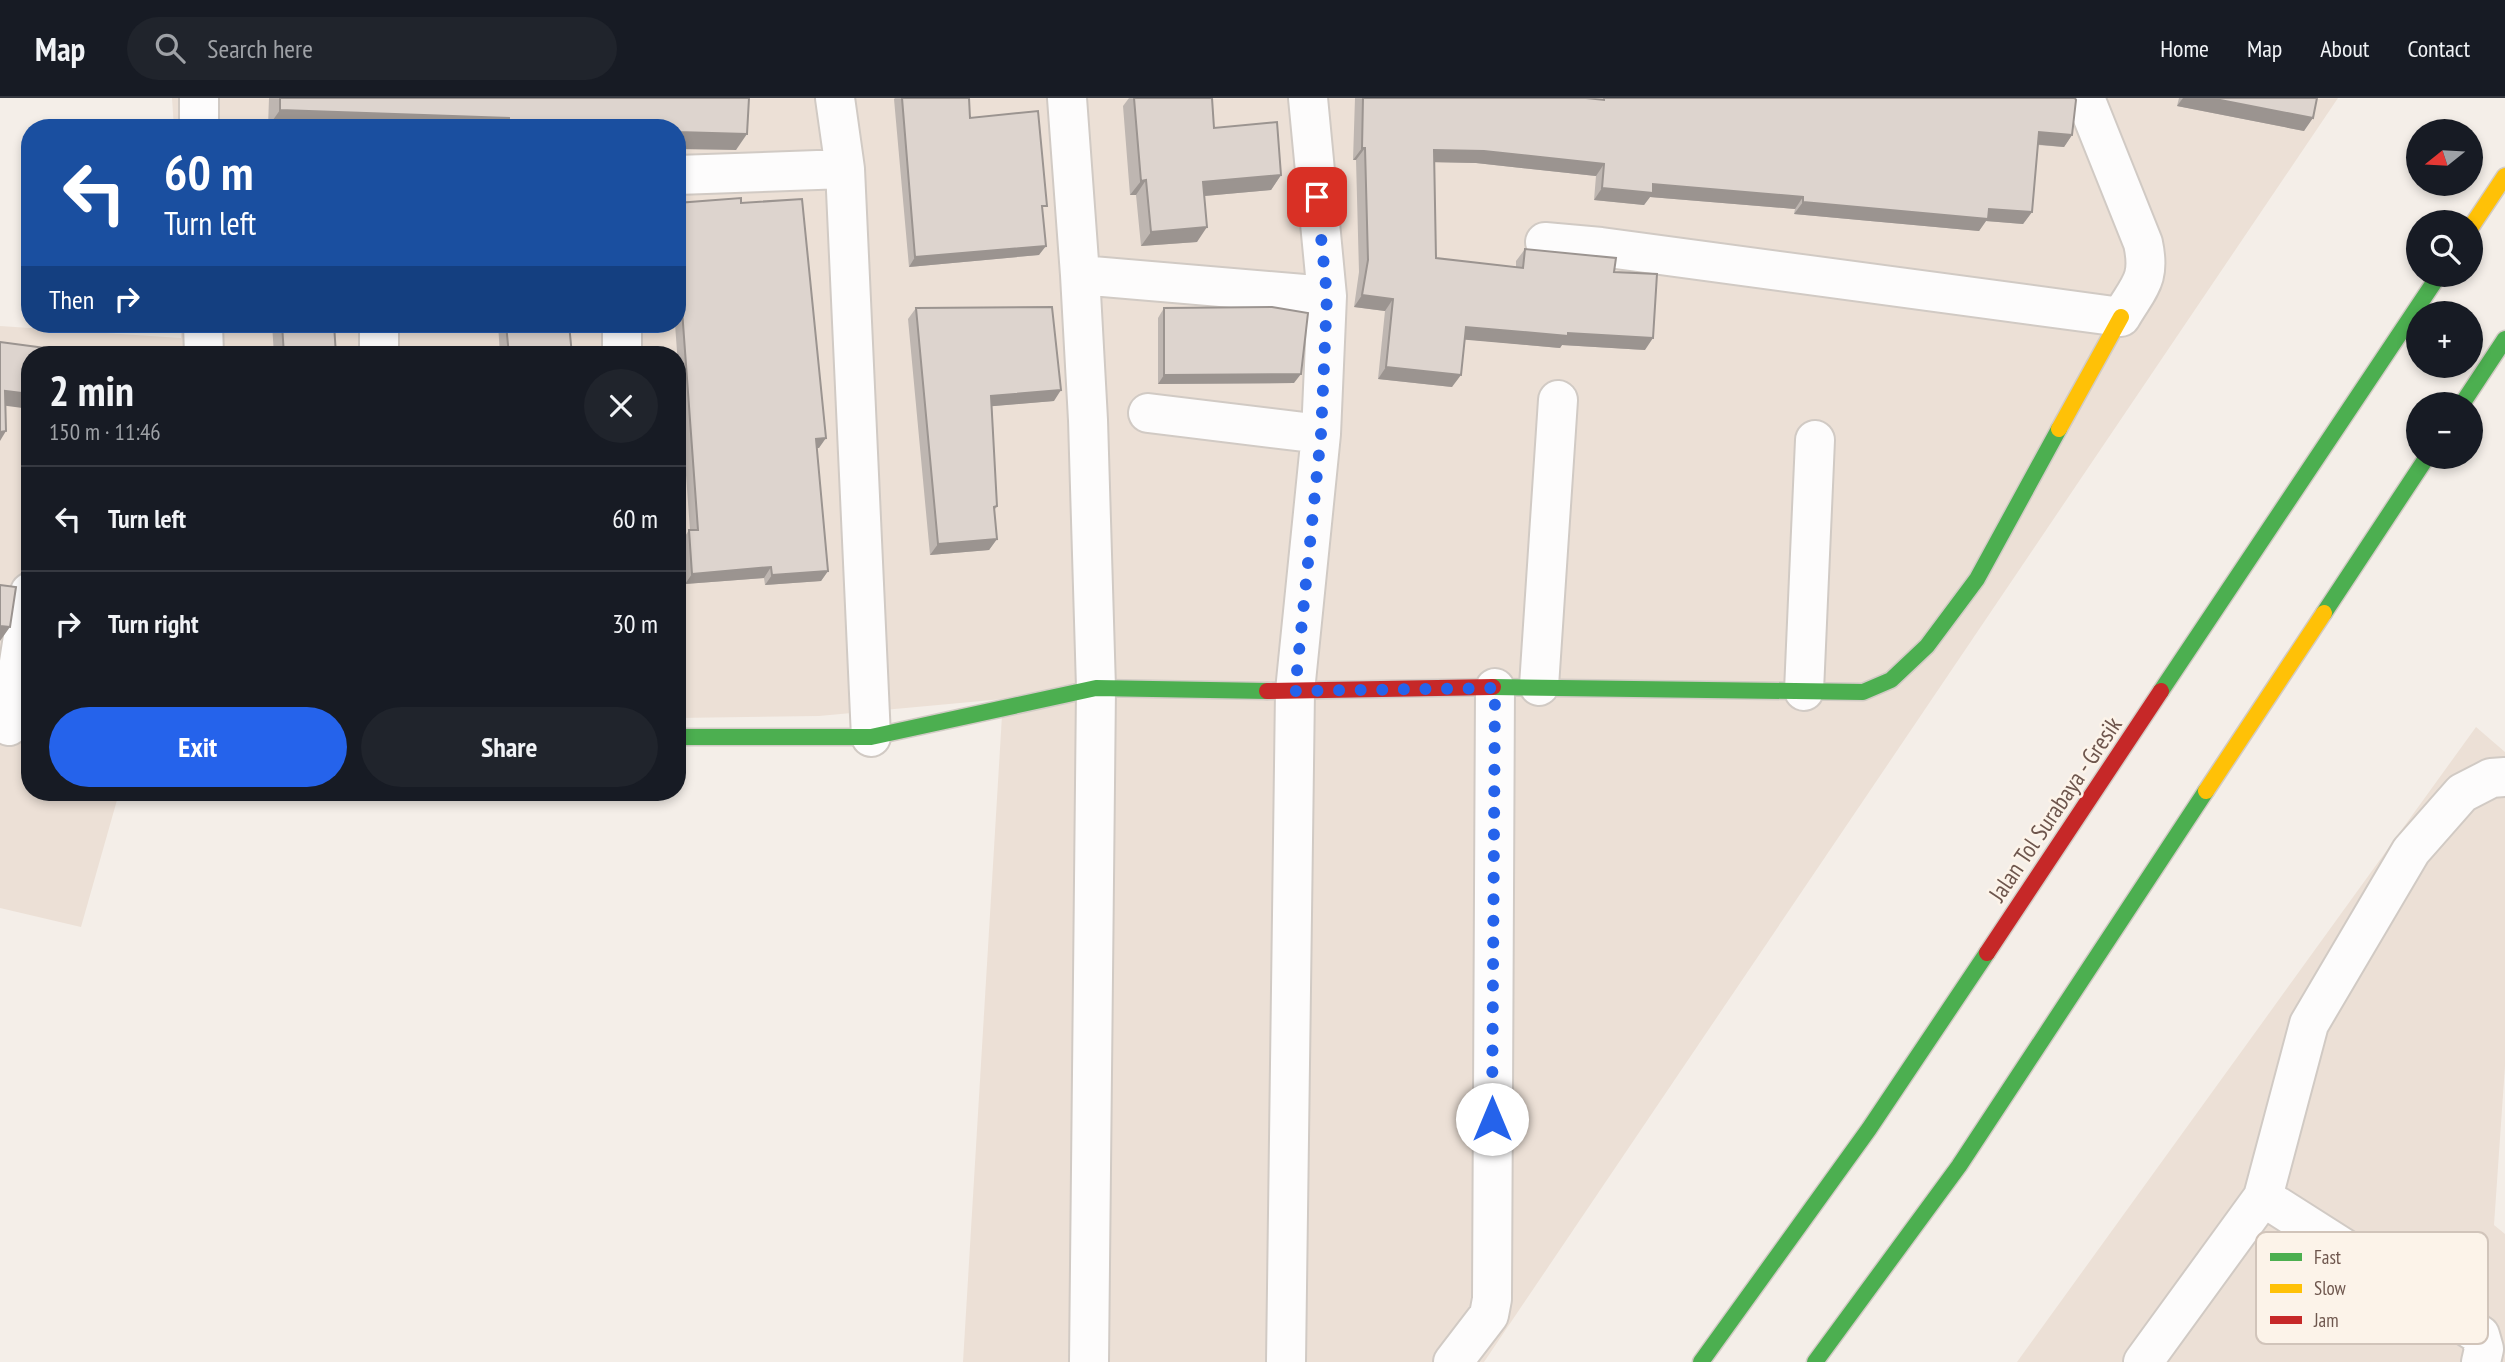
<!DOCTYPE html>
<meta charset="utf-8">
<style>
body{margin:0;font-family:"PT Sans Narrow",sans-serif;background:#20242c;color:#f1f3f6;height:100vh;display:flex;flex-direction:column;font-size:26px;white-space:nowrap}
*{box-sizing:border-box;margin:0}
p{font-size:23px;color:#9ea1a6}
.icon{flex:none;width:38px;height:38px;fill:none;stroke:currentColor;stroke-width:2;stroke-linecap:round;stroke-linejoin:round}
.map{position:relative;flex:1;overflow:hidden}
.panel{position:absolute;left:21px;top:248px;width:665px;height:455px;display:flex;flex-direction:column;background:#171b24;border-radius:28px;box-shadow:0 4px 10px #0003}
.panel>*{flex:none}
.guide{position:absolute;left:21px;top:21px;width:665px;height:214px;border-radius:28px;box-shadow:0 4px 10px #0003;background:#1a4fa0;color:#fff;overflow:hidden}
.needle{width:46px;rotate:252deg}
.fabs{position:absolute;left:2406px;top:21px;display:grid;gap:14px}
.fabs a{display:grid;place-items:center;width:77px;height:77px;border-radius:50%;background:#171b24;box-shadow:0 4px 10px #0003;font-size:35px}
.pin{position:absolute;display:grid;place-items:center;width:60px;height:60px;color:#fff;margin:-30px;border-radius:14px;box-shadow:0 4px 10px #0006}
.me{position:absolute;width:77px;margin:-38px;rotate:0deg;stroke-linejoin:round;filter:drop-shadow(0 0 5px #0008)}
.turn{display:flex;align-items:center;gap:24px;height:147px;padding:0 28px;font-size:32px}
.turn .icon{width:91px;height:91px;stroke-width:2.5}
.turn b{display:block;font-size:49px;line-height:60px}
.then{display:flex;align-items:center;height:66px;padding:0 28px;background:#0003;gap:14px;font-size:26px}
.round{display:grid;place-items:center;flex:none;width:74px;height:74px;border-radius:37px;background:#20242c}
.headline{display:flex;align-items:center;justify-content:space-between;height:119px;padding:0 28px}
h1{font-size:42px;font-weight:600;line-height:52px}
.button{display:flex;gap:14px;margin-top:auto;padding:14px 28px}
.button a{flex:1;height:80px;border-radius:42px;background:#2563eb;color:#fff;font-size:28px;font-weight:600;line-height:80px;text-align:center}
.button a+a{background:#20242c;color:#f1f3f6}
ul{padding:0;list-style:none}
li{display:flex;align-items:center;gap:21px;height:105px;padding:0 28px;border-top:2px solid #363941}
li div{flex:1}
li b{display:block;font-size:26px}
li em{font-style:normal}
header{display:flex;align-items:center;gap:42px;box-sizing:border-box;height:98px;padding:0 35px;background:#171b24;border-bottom:2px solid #363941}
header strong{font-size:33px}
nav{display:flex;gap:38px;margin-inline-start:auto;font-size:24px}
.search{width:490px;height:63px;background:#20242c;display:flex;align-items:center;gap:18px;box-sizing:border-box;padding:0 24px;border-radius:38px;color:#9ea1a6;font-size:26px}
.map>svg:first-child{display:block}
.residential{fill:#ece0d6}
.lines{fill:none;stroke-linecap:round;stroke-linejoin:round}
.street-casing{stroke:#d1cac4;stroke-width:42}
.fast-casing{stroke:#d2cbc5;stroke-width:19}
.slow-casing{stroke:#d2cbc5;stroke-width:19}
.jam-casing{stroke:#d2cbc5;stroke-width:19}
.street{stroke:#fdfcfc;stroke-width:38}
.fast{stroke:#4caf50;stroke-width:16}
.slow{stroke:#ffc107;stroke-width:16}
.jam{stroke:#c62828;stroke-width:16}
.wall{fill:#beb6b1}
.shaded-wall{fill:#9b9490}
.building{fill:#ddd4ce;stroke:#9b9490;stroke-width:2}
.route{stroke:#2563eb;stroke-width:12;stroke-dasharray:0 21.6}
.labels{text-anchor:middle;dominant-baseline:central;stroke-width:5;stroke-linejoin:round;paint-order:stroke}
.street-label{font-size:24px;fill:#6e564d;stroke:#fcf3e9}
.key{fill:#fcf3e9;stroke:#d1c4ba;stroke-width:2}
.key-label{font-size:19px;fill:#6e564d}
</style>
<header>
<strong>Map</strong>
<div class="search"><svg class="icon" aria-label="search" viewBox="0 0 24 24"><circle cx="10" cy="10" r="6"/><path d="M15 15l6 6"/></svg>Search here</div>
<nav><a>Home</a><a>Map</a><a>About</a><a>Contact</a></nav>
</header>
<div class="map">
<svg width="2505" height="1264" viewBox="0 0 2505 1264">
<rect width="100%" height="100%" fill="#f4eee8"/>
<!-- residential -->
<path class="residential" d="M172,0H2338L1484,1264H963L1003,601L819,618L677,620V257H30V695H119L81,829L0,810V228L181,240V226H677V30H174Z
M2476,629L2505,654V968L2494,1127L2505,1136V1264H2017Z"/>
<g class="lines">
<defs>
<path id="street" d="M199,0V30
M835,0L845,71L871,639
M1067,0L1080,177L1088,322L1096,590L1089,1264
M677,77L845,71
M1545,144L1601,149L2121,219C2139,188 2151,182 2143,145L2085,0
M1080,177L1327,198
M203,226L204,257
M379,226V257
M622,226V257
M1148,315L1321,336
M1539,588L1558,302
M1804,593L1815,342
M9,628L30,494
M2263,1099L2480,1237L2484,1251L2481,1264
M1286,1264L1295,593L1321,336L1327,198L1308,0
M1453,1264L1489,1217L1492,1201L1495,590
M2143,1264L2263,1099L2309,926L2411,753L2462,695L2491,680L2505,679"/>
<path id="fast" d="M2462,306L2505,241
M2324,515L2427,359
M1493,589L1863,594L1891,582L1927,548L1977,481L2059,331
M2161,593L2439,177
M677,639H871L1096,590L1267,593
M1701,1264L1869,1031L1987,855
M1815,1264L1959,1068L2206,693"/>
<path id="slow" d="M2471,129L2505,78
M2059,331L2121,219
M2206,693L2324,515"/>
<path id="jam" d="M1267,593L1493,589
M1987,855L2161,593"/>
</defs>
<!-- street casing -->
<use href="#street" class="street-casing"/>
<!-- fast casing -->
<use href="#fast" class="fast-casing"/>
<!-- slow casing -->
<use href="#slow" class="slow-casing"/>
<!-- jam casing -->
<use href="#jam" class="jam-casing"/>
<!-- street -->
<use href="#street" class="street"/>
<!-- fast -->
<use href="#fast" class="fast"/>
<!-- slow -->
<use href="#slow" class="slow"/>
<!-- jam -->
<use href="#jam" class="jam"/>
</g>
<!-- wall -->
<path class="wall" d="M269,0H749L736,52L677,30H302L268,29Z
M895,0H969L970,20L1042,115L1039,157L909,169L894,1Z
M1129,0H1212L1214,30L1281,77L1271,92L1204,98L1197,144L1141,148L1136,97H1130L1123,8Z
M1355,0H1586L1595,1V0H2075L2072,37L2064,49L2038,47L2032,114L2023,126L1986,123L1979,133L1794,116L1795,111L1650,99L1644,107L1594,102L1596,78L1476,65L1434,64L1436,160L1516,169V163L1525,151L1614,174L1645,252L1562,247L1560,250L1464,241L1452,289L1378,281L1385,213L1354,209L1359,174L1356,62H1353Z
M2179,0H2317L2304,33L2177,8Z
M677,105H741L819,350H817L828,473L821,483L765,487L764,480L685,486L682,443L689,432H690L675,226H677Z
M916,210L1054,303L992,308L997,408L994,413L997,441L989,452L930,457L908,221Z
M1164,210L1294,285L1158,286V220Z
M272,226H334L336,257H274Z
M498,226H569L572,257H500Z"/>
<!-- shaded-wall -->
<path class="shaded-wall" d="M2183,0H2210L2313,20L2304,33L2177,8Z
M280,12L509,20L502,30H302L268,29Z
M554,24L663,28L662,30H550Z
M677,34L747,36L736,52L677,51Z
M2039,34L2072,37L2064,49L2031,46Z
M1362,50H1365L1356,62H1353Z
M1434,52L1484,53L1604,66L1596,78L1476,65L1425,64Z
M1281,77L1271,92L1193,99L1203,84Z
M1146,82L1136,97H1130L1141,83Z
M1653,86L1803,99L1795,111L1650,99L1644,107L1594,102L1602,90Z
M1803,104L1989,111L2032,114L2023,126L1986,123L1979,133L1794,116Z
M1207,129L1197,144L1141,148L1151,134Z
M1046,148L1039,157L909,169L915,159Z
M1362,197L1393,201L1385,213L1354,209Z
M1466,229L1653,240L1645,252L1562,247L1560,250L1457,241Z
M1386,269L1461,277L1452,289L1378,281Z
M1301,276L1294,285L1158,286L1164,277Z
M1061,292L1054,303L983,309L991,298Z
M5,293L30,296V311L0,307Z
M6,333L0,343V334Z
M826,340L819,350L808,351L816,341Z
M997,441L989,452L930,457L938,446Z
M771,469L764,480L685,486L692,476Z
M828,473L821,483L765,487L772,477Z
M0,528L10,529L0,543Z"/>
<!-- building -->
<path class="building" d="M280,0H749L747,36L677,34V30H663V28L554,24V30L509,29V20L280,12Z
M902,0H969L970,20L1038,13L1047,108H1042L1046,148L915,159Z
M1134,0H1212L1214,30L1277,24L1281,77L1203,84L1207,129L1151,134L1146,82L1141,83Z
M1363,0H1586L1604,2V0H2075L2076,2L2072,37L2039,34L2032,114L1989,111L1988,121L1803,104V99L1653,86V95L1602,90L1604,66L1484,53L1434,52L1436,160L1523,170L1525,151L1616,160L1614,174L1657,176L1653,240L1568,235V238L1466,229L1461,277L1386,269L1393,201L1362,197L1368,162L1365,50H1362Z
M2210,0H2317L2313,20Z
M741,100V105L802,101L826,340L816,341L828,473L772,477L771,469L692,476L689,432H698L680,184H677V105Z
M1052,209L1061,292L991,298L997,408L994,409L997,441L938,446L916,210Z
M1272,209L1308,215L1301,276L1164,277V210Z
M282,226H334L336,257H284Z
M506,226H569L572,257H509Z
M0,244L98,257H30V296L5,293L6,333L0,334Z
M102,255L131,257H102Z
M0,487L16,489L10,529L0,528Z"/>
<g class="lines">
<!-- route -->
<path class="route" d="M1317,99L1327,198L1321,336L1295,593L1495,590L1492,1021"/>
</g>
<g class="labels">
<!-- street labels -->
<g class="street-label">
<text transform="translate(2055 711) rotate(-56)">Jalan Tol Surabaya - Gresik</text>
</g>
</g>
<!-- legend -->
<rect x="2256" y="1134" width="232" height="112" rx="10" class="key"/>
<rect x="2270" y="1155" width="32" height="8" fill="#4caf50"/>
<rect x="2270" y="1186" width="32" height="9" fill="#ffc107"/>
<rect x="2270" y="1218" width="32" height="8" fill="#c62828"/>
<g class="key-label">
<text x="2314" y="1166">Fast</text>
<text x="2314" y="1197">Slow</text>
<text x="2314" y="1229">Jam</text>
</g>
</svg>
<div class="fabs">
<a><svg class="needle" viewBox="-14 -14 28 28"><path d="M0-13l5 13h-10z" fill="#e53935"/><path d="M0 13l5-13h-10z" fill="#9ea1a6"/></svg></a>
<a><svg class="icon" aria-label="search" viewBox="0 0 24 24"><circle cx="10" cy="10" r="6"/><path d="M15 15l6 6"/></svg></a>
<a>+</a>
<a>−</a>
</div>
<div class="pin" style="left:1317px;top:99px;background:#d93025"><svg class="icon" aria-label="arrive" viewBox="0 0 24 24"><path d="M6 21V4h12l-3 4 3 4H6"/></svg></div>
<svg class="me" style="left:1492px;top:1021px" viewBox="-20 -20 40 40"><circle r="19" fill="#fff"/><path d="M0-13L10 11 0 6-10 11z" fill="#2563eb"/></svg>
<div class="guide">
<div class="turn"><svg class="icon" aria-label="left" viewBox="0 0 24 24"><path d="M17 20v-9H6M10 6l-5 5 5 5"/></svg><div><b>60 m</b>Turn left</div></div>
<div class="then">Then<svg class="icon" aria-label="right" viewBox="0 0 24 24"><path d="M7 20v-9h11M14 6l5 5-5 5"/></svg></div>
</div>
<section class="panel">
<div class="headline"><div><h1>2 min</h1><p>150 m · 11:46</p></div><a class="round"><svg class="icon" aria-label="close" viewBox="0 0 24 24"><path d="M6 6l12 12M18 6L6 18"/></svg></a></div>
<ul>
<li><svg class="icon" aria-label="left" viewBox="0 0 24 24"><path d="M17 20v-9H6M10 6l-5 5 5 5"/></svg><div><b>Turn left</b></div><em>60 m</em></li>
<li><svg class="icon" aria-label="right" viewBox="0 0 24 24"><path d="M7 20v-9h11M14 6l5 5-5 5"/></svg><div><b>Turn right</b></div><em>30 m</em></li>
</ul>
<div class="button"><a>Exit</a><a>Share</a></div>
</section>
</div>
